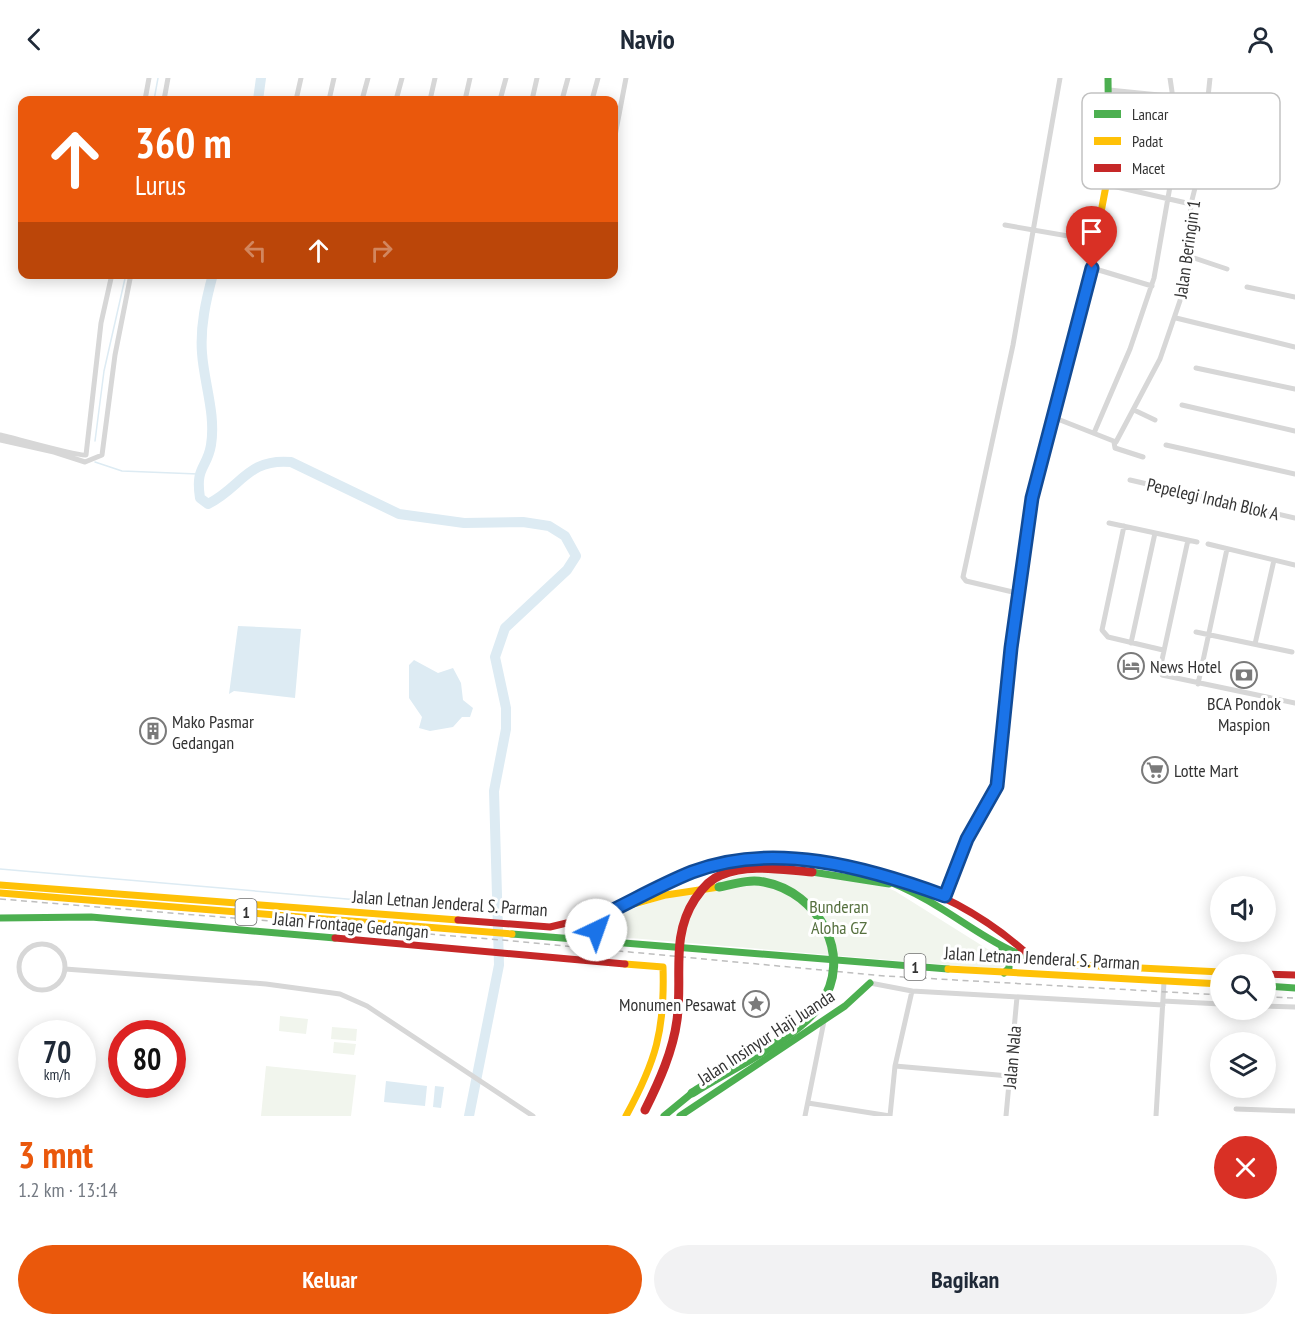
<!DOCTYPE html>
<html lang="id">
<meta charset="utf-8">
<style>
body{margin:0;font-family:"PT Sans Narrow",sans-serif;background:#f2f2f3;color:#1f2937;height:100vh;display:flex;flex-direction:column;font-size:22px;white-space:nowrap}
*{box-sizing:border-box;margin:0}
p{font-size:20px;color:#747a83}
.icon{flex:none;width:33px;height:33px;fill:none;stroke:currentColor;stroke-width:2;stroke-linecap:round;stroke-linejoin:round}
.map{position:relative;height:1038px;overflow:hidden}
.panel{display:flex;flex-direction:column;background:#fff;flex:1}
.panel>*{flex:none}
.top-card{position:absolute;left:18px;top:18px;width:600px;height:183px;border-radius:12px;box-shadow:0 3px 15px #0003;background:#ea580c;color:#fff;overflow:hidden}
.buttons{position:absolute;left:1210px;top:798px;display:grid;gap:12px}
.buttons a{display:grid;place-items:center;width:66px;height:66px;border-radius:50%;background:#fff;box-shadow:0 3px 15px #0003;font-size:30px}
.speed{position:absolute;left:18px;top:942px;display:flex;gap:12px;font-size:30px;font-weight:700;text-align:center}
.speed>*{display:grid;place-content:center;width:78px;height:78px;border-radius:50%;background:#fff;box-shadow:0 3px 15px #0003;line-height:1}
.speed small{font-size:15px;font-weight:400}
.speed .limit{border:9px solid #d22;background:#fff;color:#111}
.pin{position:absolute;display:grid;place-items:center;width:51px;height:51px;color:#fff;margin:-62px -26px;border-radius:50% 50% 50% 0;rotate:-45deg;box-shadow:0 0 6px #0007}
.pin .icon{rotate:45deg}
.me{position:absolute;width:66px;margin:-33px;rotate:42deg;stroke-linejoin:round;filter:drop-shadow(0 0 4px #0008)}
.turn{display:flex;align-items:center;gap:21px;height:126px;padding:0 18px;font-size:27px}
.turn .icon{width:78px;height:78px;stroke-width:2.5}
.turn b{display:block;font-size:42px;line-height:51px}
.lanes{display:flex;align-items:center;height:57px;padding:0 18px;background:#0003;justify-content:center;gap:30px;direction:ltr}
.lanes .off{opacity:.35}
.round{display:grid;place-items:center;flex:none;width:63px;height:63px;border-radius:32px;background:#f2f2f3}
.headline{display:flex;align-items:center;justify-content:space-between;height:102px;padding:0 18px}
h1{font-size:36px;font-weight:700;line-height:45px;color:#ea580c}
.cta{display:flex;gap:12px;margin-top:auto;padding:12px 18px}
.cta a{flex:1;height:69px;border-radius:36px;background:#ea580c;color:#fff;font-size:24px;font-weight:700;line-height:69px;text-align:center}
.cta a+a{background:#f2f2f3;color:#1f2937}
header{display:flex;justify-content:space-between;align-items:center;height:78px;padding:0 18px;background:#fff;font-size:27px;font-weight:700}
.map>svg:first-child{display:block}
.green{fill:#f1f5ed}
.water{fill:#ddebf3}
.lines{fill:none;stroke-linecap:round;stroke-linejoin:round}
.stream{stroke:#ddebf3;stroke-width:1.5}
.river{stroke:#ddebf3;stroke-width:10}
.street{stroke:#d7d7d7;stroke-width:5}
.fast{stroke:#4caf50;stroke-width:7}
.slow{stroke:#ffc107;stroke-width:7}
.jam{stroke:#c62828;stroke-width:7}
.rail{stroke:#bebebe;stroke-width:1.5;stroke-dasharray:6 4.5;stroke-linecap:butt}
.fast-bridge{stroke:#4caf50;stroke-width:9}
.jam-bridge{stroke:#c62828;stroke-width:9}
.route-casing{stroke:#114b97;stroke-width:15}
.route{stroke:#1a73e8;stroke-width:10}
.labels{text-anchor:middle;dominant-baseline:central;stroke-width:6;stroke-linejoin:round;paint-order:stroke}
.shield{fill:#fff;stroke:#707070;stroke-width:1.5}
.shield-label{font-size:16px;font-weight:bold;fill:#333}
.street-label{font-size:18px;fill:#333;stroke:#fff}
.poi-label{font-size:18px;fill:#333;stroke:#fff;text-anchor:start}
.park-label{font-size:18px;fill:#56703f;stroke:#fff}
.key{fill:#fff;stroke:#c2c2c2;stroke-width:1.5}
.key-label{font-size:16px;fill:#333}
</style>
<header><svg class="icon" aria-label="back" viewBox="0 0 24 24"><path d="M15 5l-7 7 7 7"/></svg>Navio<svg class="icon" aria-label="person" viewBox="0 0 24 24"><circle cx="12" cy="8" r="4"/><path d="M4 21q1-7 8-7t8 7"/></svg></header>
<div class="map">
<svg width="1295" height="1038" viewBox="0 0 1295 1038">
<rect width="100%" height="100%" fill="#fff"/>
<!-- green -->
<path class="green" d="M781,793L875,805L895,813L989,872L1003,882L1004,888L997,891L606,858L602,855L600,846L604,840L738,797Z
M280,938L308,941L306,956L279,953Z
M332,949L357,951L356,963L331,961Z
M334,964L356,966L354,977L333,975Z
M266,988L356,997L351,1038H261Z"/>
<!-- water -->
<path class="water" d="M238,548L301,551L295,620L234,613L229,616Z
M414,582L438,595L453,590L461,605L463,622L473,630L470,639H462L453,649L430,653L419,650L422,639L409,620V587Z
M386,1003L427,1008L425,1028L384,1024Z
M435,1008L444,1009L441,1030L433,1029Z"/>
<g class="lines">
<!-- stream -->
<path class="stream" d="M154,22L158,0
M95,363L104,293L126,196
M95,384L122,393L198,396
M0,791L498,834"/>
<!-- river -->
<path class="river" d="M258,22L261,0
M213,196C206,222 200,248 202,275C204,305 216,336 211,367C207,391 195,388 200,420L208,426C241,410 247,380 291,384L399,436L464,445L523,444L549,448L565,458L576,478L567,492L505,550L495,579L506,630V651L494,713L499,887L469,1038"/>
<!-- street -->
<path class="street" d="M1109,12L1169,18
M145,22L149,0
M164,22L168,0
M296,22L301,0
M329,22L334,0
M362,22L368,0
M396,22L402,0
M430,22L435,0
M465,22L470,0
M500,22L506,0
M532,22L537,0
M562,22L568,0
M592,22L598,0
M1208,24L1265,28
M614,63L626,0
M1108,107L1191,126
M1005,147L1097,163
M1188,178L1227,191
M1092,190L1152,208
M1247,209L1295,219
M1176,240L1295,269
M1196,290L1295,311
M1182,327L1295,353
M1134,332L1155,342
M1055,340L1116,364L1160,281L1184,211L1191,126L1201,86L1210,0
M1094,355L1130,271L1154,200L1176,74V41L1170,0
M0,357C14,360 80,379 86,377L101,245L112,196
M0,362L54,374L85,384L102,377L115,277L131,196
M1114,364L1115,370L1143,379
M1166,367L1295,396
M1130,402L1295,440
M1109,445L1197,464
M1124,448L1102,552L1108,559L1163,572
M1188,462L1160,591L1162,597L1295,625
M1208,466L1295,487
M1017,515L966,503L963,499L1013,267L1060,0
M1196,554L1292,574
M1131,565L1155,455
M1255,566L1274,482
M1198,606L1227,471
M19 889a23 23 0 1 1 46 0a23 23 0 1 1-46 0Z
M65,891L266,906L340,916L367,928L533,1038
M870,905L912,913L1163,927
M1163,923L1221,926
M1266,928L1295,929
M895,988L1009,998
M808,1025L890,1038L895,988L912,913
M1236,1031L1295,1033
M805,1038L824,943
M1006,1038L1017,919
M1156,1038L1164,904"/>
<!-- fast -->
<path class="fast" d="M1108,0L1109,92
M812,794L889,806
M945,818L967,761L997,708L1013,556
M640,819C663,808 686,796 711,789C788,767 876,789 942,831C981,855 1012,881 1060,886
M0,840L91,839L335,860
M512,856L948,891
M1002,871L1009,881V890L1004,895
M1266,908L1295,910
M664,1038L692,1015
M680,1038L845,928L870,905"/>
<!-- slow -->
<path class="slow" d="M1013,556L1032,420L1083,229L1109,92
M0,807L458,842
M0,815L512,856
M634,826L666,817L719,809
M603,837L597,852L600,858L608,863
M625,886L663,889C665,952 656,983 626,1038
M1060,886L1221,894
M948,891L1221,906"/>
<!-- jam -->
<path class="jam" d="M890,800C945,815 992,843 1033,881
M458,842L550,849L600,837L640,819
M335,860L625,886
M1266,896L1295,897"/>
<!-- rail -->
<path class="rail" d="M0,821L502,862L885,898L1221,917
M1266,919L1295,920"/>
<!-- fast-bridge -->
<path class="fast-bridge" d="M692,1015C728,992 796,961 820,927C855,878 818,814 764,804C749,801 734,806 719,809"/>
<!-- jam-bridge -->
<path class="jam-bridge" d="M645,1032C659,1004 673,973 677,942C683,899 670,859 695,821C701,812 710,801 721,797C750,785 782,792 812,794"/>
</g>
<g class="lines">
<defs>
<path id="route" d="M596,852L598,842L605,836C634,822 662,806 692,794C773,763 866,789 945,818L967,761L997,708L1011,570L1032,420L1092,190"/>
</defs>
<!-- route casing -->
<use href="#route" class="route-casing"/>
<!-- route -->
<use href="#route" class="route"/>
</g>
<!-- icons -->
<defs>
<symbol id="hotel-ring" viewBox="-11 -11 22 22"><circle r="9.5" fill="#fff" stroke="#7a7a7a" stroke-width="1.5"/><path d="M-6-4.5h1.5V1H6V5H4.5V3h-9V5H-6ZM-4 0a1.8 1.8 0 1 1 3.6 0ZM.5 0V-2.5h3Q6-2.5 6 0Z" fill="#7a7a7a"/></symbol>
<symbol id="bank-ring" viewBox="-11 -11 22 22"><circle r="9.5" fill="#fff" stroke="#7a7a7a" stroke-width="1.5"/><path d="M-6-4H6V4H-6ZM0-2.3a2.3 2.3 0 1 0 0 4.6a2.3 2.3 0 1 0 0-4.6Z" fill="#7a7a7a"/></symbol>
<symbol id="building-ring" viewBox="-11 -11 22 22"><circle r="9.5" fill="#fff" stroke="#7a7a7a" stroke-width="1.5"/><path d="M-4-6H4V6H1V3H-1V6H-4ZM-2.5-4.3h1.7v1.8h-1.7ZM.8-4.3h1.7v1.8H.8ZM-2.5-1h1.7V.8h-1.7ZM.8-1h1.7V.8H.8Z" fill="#7a7a7a"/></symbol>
<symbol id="supermarket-ring" viewBox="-11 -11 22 22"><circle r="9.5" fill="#fff" stroke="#7a7a7a" stroke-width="1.5"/><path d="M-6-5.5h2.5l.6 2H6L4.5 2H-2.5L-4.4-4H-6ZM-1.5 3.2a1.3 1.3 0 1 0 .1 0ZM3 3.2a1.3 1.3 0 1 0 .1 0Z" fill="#7a7a7a"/></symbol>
<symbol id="sight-ring" viewBox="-11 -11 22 22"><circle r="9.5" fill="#fff" stroke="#7a7a7a" stroke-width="1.5"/><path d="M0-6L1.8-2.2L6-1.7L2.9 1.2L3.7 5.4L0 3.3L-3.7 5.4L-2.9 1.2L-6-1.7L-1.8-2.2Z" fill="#7a7a7a"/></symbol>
</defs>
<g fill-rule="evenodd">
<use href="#hotel-ring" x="1116" y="573" width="30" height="30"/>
<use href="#bank-ring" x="1229" y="582" width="30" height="30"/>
<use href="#building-ring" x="138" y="638" width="30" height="30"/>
<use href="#supermarket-ring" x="1140" y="677" width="30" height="30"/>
<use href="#sight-ring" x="741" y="911" width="30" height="30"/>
</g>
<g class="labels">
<!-- shield labels -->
<g class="shield">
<rect x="235.5" y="821" width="21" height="26" rx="4.5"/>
<rect x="904.5" y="876" width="21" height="26" rx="4.5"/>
</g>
<g class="shield-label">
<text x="246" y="834">1</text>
<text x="915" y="889">1</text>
</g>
<!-- street labels -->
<g class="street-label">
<text transform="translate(1187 171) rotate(-82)">Jalan Beringin 1</text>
<text transform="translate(1213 421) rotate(13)">Pepelegi Indah Blok A</text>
<text transform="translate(450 825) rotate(4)">Jalan Letnan Jenderal S. Parman</text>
<text transform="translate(351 847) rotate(5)">Jalan Frontage Gedangan</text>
<text transform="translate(1042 880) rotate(3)">Jalan Letnan Jenderal S. Parman</text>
<text transform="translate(766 959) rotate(-33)">Jalan Insinyur Haji Juanda</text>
<text transform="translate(1012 979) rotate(-85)">Jalan Nala</text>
</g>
<!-- poi labels -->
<g class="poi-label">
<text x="1150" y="588">News Hotel</text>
<text x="1244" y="625" text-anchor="middle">BCA Pondok<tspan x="1244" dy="21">Maspion</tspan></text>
<text x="172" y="643">Mako Pasmar<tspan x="172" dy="21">Gedangan</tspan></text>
<text x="1174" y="692">Lotte Mart</text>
<text x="736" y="926" text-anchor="end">Monumen Pesawat</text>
</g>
<!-- park labels -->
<g class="park-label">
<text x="839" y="828">Bunderan<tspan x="839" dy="21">Aloha GZ</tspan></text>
</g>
</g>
<!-- legend -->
<rect x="1082" y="15" width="198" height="96" rx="9" class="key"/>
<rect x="1094" y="32" width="27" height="8" fill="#4caf50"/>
<rect x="1094" y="59" width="27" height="8" fill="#ffc107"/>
<rect x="1094" y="86" width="27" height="8" fill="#c62828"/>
<g class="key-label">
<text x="1132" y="42">Lancar</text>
<text x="1132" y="69">Padat</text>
<text x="1132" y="96">Macet</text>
</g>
</svg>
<div class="buttons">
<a><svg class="icon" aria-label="sound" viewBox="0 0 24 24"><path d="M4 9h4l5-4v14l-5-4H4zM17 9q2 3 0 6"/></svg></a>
<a><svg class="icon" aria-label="search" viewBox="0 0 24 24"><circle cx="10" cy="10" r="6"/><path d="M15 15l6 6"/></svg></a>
<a><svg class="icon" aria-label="layers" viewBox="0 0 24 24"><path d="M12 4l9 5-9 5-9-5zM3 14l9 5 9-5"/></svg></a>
</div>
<div class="speed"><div>70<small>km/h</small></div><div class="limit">80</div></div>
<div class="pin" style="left:1092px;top:190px;background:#d93025"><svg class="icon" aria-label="arrive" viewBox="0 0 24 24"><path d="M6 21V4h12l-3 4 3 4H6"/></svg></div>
<svg class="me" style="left:596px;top:852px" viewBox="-20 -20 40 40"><circle r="19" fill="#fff"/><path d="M0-13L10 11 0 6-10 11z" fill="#1a73e8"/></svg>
<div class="top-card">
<div class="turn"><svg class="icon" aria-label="ahead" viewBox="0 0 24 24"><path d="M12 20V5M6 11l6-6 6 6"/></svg><div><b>360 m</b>Lurus</div></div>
<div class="lanes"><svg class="icon off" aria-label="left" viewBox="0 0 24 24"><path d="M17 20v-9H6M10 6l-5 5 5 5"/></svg><svg class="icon" aria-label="ahead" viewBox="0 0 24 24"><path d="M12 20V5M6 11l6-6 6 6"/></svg><svg class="icon off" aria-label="right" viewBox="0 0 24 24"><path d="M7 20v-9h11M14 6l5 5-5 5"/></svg></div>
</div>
</div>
<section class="panel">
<div class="headline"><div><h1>3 mnt</h1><p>1.2 km · 13:14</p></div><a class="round" style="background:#d93025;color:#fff"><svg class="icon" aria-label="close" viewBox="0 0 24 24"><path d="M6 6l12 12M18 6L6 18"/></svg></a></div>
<div class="cta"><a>Keluar</a><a>Bagikan</a></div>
</section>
